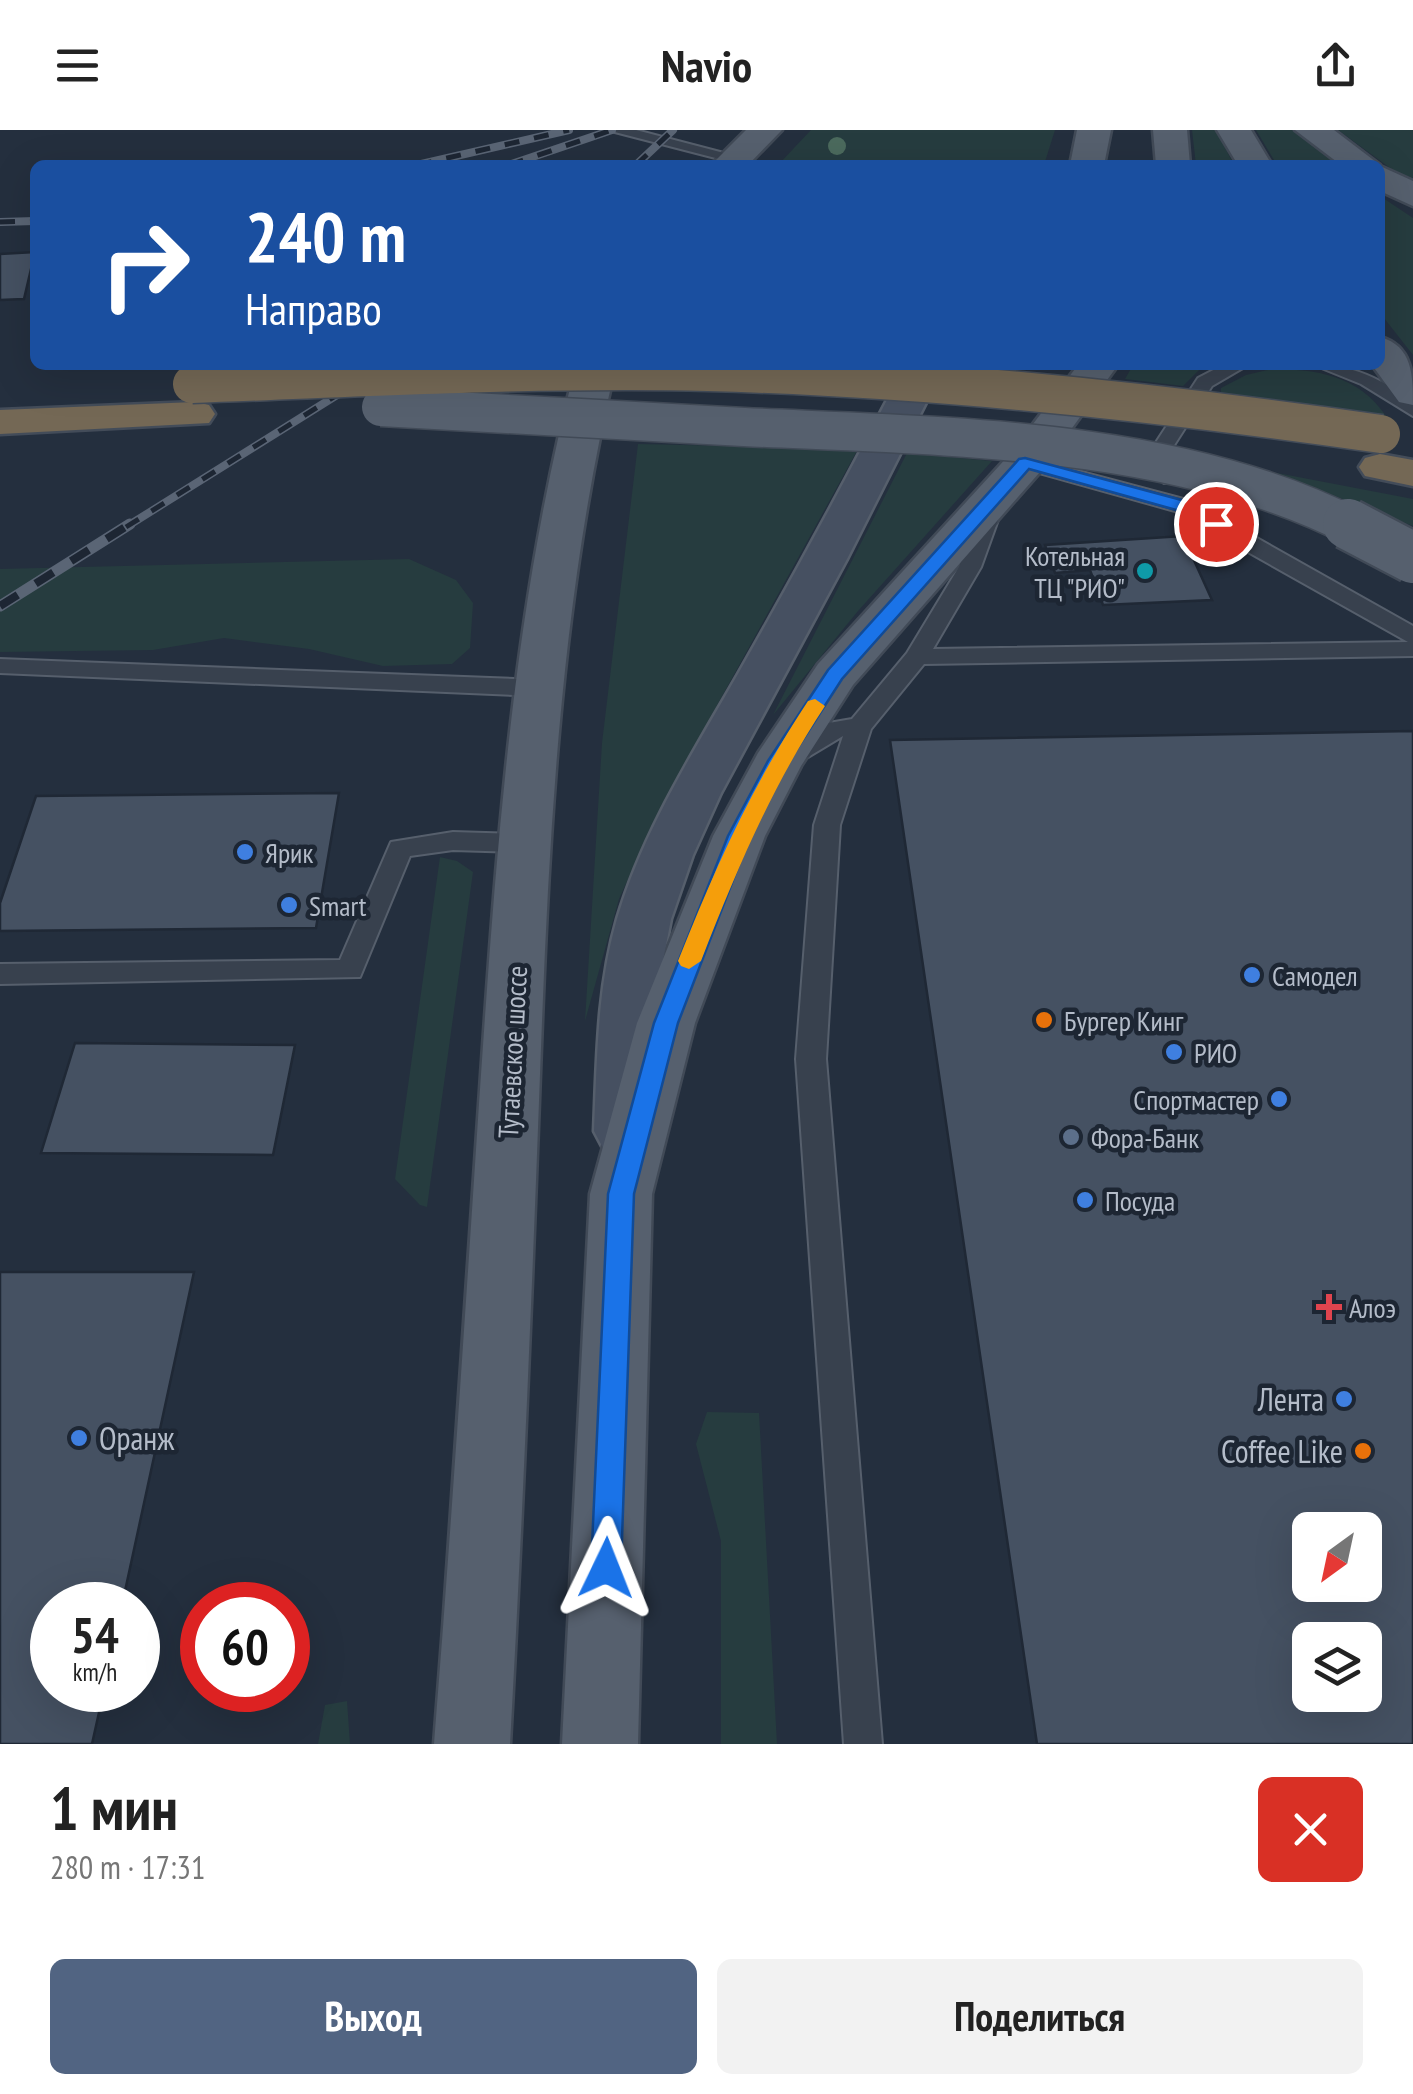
<!DOCTYPE html>
<html lang="ru">
<meta charset="utf-8">
<style>
body{margin:0;font-family:"PT Sans Narrow",sans-serif;background:#f2f2f2;color:#222;height:100vh;display:flex;flex-direction:column;font-size:38px;white-space:nowrap}
*{box-sizing:border-box;margin:0}
p{font-size:32px;color:#767676}
.icon{flex:none;width:55px;height:55px;fill:none;stroke:currentColor;stroke-width:2;stroke-linecap:round;stroke-linejoin:round}
.map{position:relative;height:1614px;overflow:hidden}
.panel{display:flex;flex-direction:column;background:#fff;flex:1}
.panel>*{flex:none}
.guide{position:absolute;left:30px;top:30px;width:1355px;height:210px;border-radius:15px;box-shadow:0 10px 40px #0002;background:#1a4fa0;color:#fff;overflow:hidden}
.needle{width:65px;rotate:213deg}
.buttons{position:absolute;left:1292px;top:1382px;display:grid;gap:20px}
.buttons a{display:grid;place-items:center;width:90px;height:90px;border-radius:15px;background:#fff;box-shadow:0 10px 40px #0002;font-size:50px}
.speed{position:absolute;left:30px;top:1452px;display:flex;gap:20px;font-size:50px;font-weight:700;text-align:center}
.speed>*{display:grid;place-content:center;width:130px;height:130px;border-radius:50%;background:#fff;box-shadow:0 10px 40px #0002;line-height:1}
.speed small{font-size:25px;font-weight:400}
.speed .limit{border:15px solid #d22;background:#fff;color:#111}
.pin{position:absolute;display:grid;place-items:center;width:85px;height:85px;color:#fff;margin:-42px;border:5px solid #fff;border-radius:50%;box-shadow:0 2px 10px #0007}
.me{position:absolute;width:110px;margin:-55px;rotate:2deg;stroke-linejoin:round;filter:drop-shadow(0 0 8px #0008)}
.turn{display:flex;align-items:center;gap:35px;height:210px;padding:0 50px;font-size:45px}
.turn .icon{width:130px;height:130px;stroke-width:2.5}
.turn b{display:block;font-size:70px;line-height:85px}
.round{display:grid;place-items:center;flex:none;width:105px;height:105px;border-radius:15px;background:#f2f2f2}
.summary{display:flex;align-items:center;justify-content:space-between;height:170px;padding:0 50px}
h1{font-size:60px;font-weight:700;line-height:75px}
.primary-button{display:flex;gap:20px;margin-top:auto;padding:20px 50px}
.primary-button a{flex:1;height:115px;border-radius:15px;background:#516482;color:#fff;font-size:40px;font-weight:700;line-height:115px;text-align:center}
.primary-button a+a{background:#f2f2f2;color:#222}
header{display:flex;justify-content:space-between;align-items:center;height:130px;padding:0 50px;background:#fff;font-size:45px;font-weight:700}
.map>svg:first-child{display:block}
.green{fill:#263c3f}
.building{fill:#455162;stroke:#1f2835;stroke-width:2.5;fill-rule:evenodd}
.lines{fill:none;stroke-linecap:round;stroke-linejoin:round}
.lane-casing{stroke:#565f6c;stroke-width:4}
.secondary-casing{stroke:#565f6c;stroke-width:5}
.primary-casing{stroke:#414a57;stroke-width:5}
.highway-casing{stroke:#434c59;stroke-width:5}
.lane{fill:#38414e;fill-rule:evenodd}
.secondary{fill:#465061;fill-rule:evenodd}
.primary{fill:#56606e;fill-rule:evenodd}
.highway{fill:#746855;fill-rule:evenodd}
.rail-far1-casing{stroke:#5a6575;stroke-width:8}
.rail-casing{stroke:#5a6575;stroke-width:11}
.rail-far1{stroke:#1d2633;stroke-width:5;stroke-dasharray:15;stroke-linecap:butt}
.rail{stroke:#1d2633;stroke-width:8;stroke-dasharray:21;stroke-linecap:butt}
.primary-bridge-far1-casing{stroke:#414a57;stroke-width:41;stroke-linecap:butt}
.primary-bridge-casing{stroke:#414a57;stroke-width:55;stroke-linecap:butt}
.highway-bridge-casing{stroke:#434c59;stroke-width:41;stroke-linecap:butt}
.primary-bridge-far1{stroke:#56606e;stroke-width:38}
.primary-bridge{stroke:#56606e;stroke-width:50}
.highway-bridge{stroke:#746855;stroke-width:38}
.tree{fill:#4b6a5d}
.route{fill:#1a73e8;stroke:#114b97;stroke-width:2.5}
.slow{fill:#f59e0b}
.culture-dot{fill:#0f9aa8;stroke:#1d2633;stroke-width:4}
.shop-dot{fill:#3f7fe0;stroke:#1d2633;stroke-width:4}
.food-dot{fill:#e8710a;stroke:#1d2633;stroke-width:4}
.service-dot{fill:#5c6f8a;stroke:#1d2633;stroke-width:4}
.health-dot{fill:#e0444e;stroke:#1d2633;stroke-width:4}
.labels{text-anchor:middle;dominant-baseline:central;stroke-width:9;stroke-linejoin:round;paint-order:stroke}
.poi-label{font-size:28px;fill:#b4bcc9;stroke:#1d2633;text-anchor:start}
.street-label{font-size:28px;fill:#b4bcc9;stroke:#1d2633}
.near-poi-label{font-size:32px;fill:#b4bcc9;stroke:#1d2633;text-anchor:end}
</style>
<header><svg class="icon" aria-label="menu" viewBox="0 0 24 24"><path d="M4 6h16M4 12h16M4 18h16"/></svg>Navio<svg class="icon" aria-label="share" viewBox="0 0 24 24"><path d="M12 15V3M7 8l5-5 5 5M5 13v7h14v-7"/></svg></header>
<div class="map">
<svg width="1413" height="1614" viewBox="0 0 1413 1614">
<rect width="100%" height="100%" fill="#242f3e"/>
<!-- green -->
<path class="green" d="M811,0H1055L1044,35H778Z
M1192,0H1216L1234,35H1196Z
M1256,0H1292L1337,35H1277Z
M1338,0H1413V48L1397,43Z
M1380,66L1413,88V225L1380,183Z
M1133,235H1204L1183,256L1125,249Z
M1272,239C1317,239 1359,246 1386,286L1221,264V258L1246,245Z
M638,314L858,319L660,679L619,769L585,891L602,613Z
M907,323L992,331L858,481L773,585Z
M1272,342L1413,369V396Z
M409,429L456,450L473,473L470,518L452,534L383,536L309,519L224,508L153,520L0,522V439Z
M440,727L457,731L473,742L427,1077L420,1075L395,1049Z
M707,1282L759,1283L777,1614H721V1411L696,1314Z
M347,1571L350,1614H318L325,1575Z"/>
<!-- building -->
<path class="building" d="M35,122L24,169L0,170V124Z
M1183,406L1212,470L1103,475L1090,440L1055,443L1045,415Z
M1413,601V1614H1037L890,610ZM1310,1400H1365V1455H1310ZM1310,1510H1365V1565H1310Z
M339,663L316,798L0,801V773L36,666Z
M75,913L295,915L273,1025L41,1023Z
M0,1142H194L122,1475H52V1560H104L92,1614H0Z"/>
<g class="lines">
<defs>
<path id="lane" d="M607,0H636L743,28L735,33Z
M1223,235H1248L1212,256L1171,320L1183,348L1180,353H1164L1151,320L1198,248Z
M1314,235C1355,235 1380,249 1413,271V286L1361,254Z
M1025,327L1191,371L1413,496V526L924,534L871,599L840,695L826,929L882,1614H844L796,929L814,695L843,606L798,633H780L776,627L823,594L852,589L907,523L959,437L981,376L992,370L1003,376L981,437L933,519L1408,512L1175,381L1018,337L1014,333Z
M0,529L540,550L552,558L540,566L0,543Z
M453,702L523,704L532,707L536,713L532,719L523,722L453,720L410,726L360,847L0,854V834L340,830L391,712Z"/>
<path id="secondary" d="M905,235H945L847,429L721,663L693,725L671,789L661,841L654,1001L645,1018L624,1025L603,1018L594,1001C597,930 597,858 617,789C643,701 693,623 738,544C796,442 852,339 905,235Z"/>
<path id="primary" d="M746,0H782L748,35H711Z
M1077,0H1111L1104,35H1070Z
M1153,0H1187L1190,35H1156Z
M1217,0H1251L1272,35H1238Z
M1295,0H1334L1380,35H1341Z
M1380,36L1413,51V76L1380,61Z
M1380,207C1413,216 1413,246 1413,275L1399,272L1372,235H1380Z
M576,235H616C558,477 548,723 539,971C531,1186 522,1400 510,1614H434C451,1401 465,1188 479,974C496,725 512,478 576,235Z
M1078,235H1118L1040,342L853,555L801,636L765,706L695,893L652,1064L638,1614H562L590,1064L637,893L713,706L758,623L818,534L1010,324Z"/>
<path id="highway" d="M195,272L209,275L215,284L209,293L0,304V280Z
M1380,324L1413,330V356L1365,346L1359,337L1365,328Z"/>
</defs>
<!-- lane casing -->
<use href="#lane" class="lane-casing"/>
<!-- secondary casing -->
<use href="#secondary" class="secondary-casing"/>
<!-- primary casing -->
<use href="#primary" class="primary-casing"/>
<!-- highway casing -->
<use href="#highway" class="highway-casing"/>
<!-- lane -->
<use href="#lane" class="lane"/>
<!-- secondary -->
<use href="#secondary" class="secondary"/>
<!-- primary -->
<use href="#primary" class="primary"/>
<!-- highway -->
<use href="#highway" class="highway"/>
<defs>
<path id="rail-far1" d="M417,35L569,0
M509,35L612,0
M636,35L673,0
M0,92L35,91
M126,397L385,235"/>
<path id="rail" d="M0,476L130,394"/>
</defs>
<!-- rail-far1 casing -->
<use href="#rail-far1" class="rail-far1-casing"/>
<!-- rail casing -->
<use href="#rail" class="rail-casing"/>
<!-- rail-far1 -->
<use href="#rail-far1" class="rail-far1"/>
<!-- rail -->
<use href="#rail" class="rail"/>
<defs>
<path id="primary-bridge-far1" d="M381,277C502,283 623,291 744,297C938,306 1177,306 1353,397"/>
<path id="primary-bridge" d="M1348,394L1413,428"/>
<path id="highway-bridge" d="M192,254C364,248 536,238 708,242C934,248 1158,272 1381,304"/>
</defs>
<!-- primary-bridge-far1 casing -->
<use href="#primary-bridge-far1" class="primary-bridge-far1-casing"/>
<!-- primary-bridge casing -->
<use href="#primary-bridge" class="primary-bridge-casing"/>
<!-- highway-bridge casing -->
<use href="#highway-bridge" class="highway-bridge-casing"/>
<!-- primary-bridge-far1 -->
<use href="#primary-bridge-far1" class="primary-bridge-far1"/>
<!-- primary-bridge -->
<use href="#primary-bridge" class="primary-bridge"/>
<!-- highway-bridge -->
<use href="#highway-bridge" class="highway-bridge"/>
</g>
<!-- trees -->
<circle class="tree" cx="837" cy="16" r="9"/>
<!-- route -->
<path class="route" d="M1025,328L1189,372L1225,394L1222,398H1209L1176,380L1029,339L842,549L786,636L750,706L678,893L634,1064L621,1438L617,1448L606,1452L596,1448L591,1438L608,1064L654,893L728,706L768,631L828,540L1019,329Z"/>
<!-- slow -->
<path class="slow" d="M815,569L825,576C771,658 737,739 701,831L689,839L681,836L678,831C716,736 751,657 808,571Z"/>
<!-- markers -->
<circle class="culture-dot" cx="1145" cy="441" r="10"/>
<g class="shop-dot">
<circle cx="245" cy="722" r="10"/>
<circle cx="289" cy="775" r="10"/>
<circle cx="1252" cy="845" r="10"/>
<circle cx="1174" cy="922" r="10"/>
<circle cx="1279" cy="969" r="10"/>
<circle cx="1085" cy="1070" r="10"/>
<circle cx="1344" cy="1269" r="10"/>
<circle cx="79" cy="1308" r="10"/>
</g>
<g class="food-dot">
<circle cx="1044" cy="890" r="10"/>
<circle cx="1363" cy="1321" r="10"/>
</g>
<circle class="service-dot" cx="1071" cy="1007" r="10"/>
<path class="health-dot" d="M1324 1162h10v10h10v10h-10v10h-10v-10h-10v-10h10z"/>
<g class="labels">
<!-- poi labels -->
<g class="poi-label">
<text x="1125" y="425" text-anchor="end">Котельная<tspan x="1125" dy="32">ТЦ "РИО"</tspan></text>
<text x="265" y="722">Ярик</text>
<text x="309" y="775">Smart</text>
<text x="1272" y="845">Самодел</text>
<text x="1064" y="890">Бургер Кинг</text>
<text x="1194" y="922">РИО</text>
<text x="1259" y="969" text-anchor="end">Спортмастер</text>
<text x="1091" y="1007">Фора-Банк</text>
<text x="1105" y="1070">Посуда</text>
<text x="1349" y="1177">Алоэ</text>
</g>
<!-- street labels -->
<g class="street-label">
<text transform="translate(512 922) rotate(-87)">Тутаевское шоссе</text>
</g>
<!-- near-poi labels -->
<g class="near-poi-label">
<text x="1324" y="1269">Лента</text>
<text x="99" y="1308" text-anchor="start">Оранж</text>
<text x="1343" y="1321">Coffee Like</text>
</g>
</g>
</svg>
<div class="buttons">
<a><svg class="needle" viewBox="-14 -14 28 28"><path d="M0-13l5 13h-10z" fill="#e53935"/><path d="M0 13l5-13h-10z" fill="#767676"/></svg></a>
<a><svg class="icon" aria-label="layers" viewBox="0 0 24 24"><path d="M12 4l9 5-9 5-9-5zM3 14l9 5 9-5"/></svg></a>
</div>
<div class="speed"><div>54<small>km/h</small></div><div class="limit">60</div></div>
<div class="pin" style="left:1216px;top:394px;background:#d93025"><svg class="icon" aria-label="arrive" viewBox="0 0 24 24"><path d="M6 21V4h12l-3 4 3 4H6"/></svg></div>
<svg class="me" style="left:606px;top:1438px" viewBox="-20 -20 40 40"><path d="M0-17L14 15 0 8-14 15z" fill="#1a73e8" stroke="#fff" stroke-width="4"/></svg>
<div class="guide">
<div class="turn"><svg class="icon" aria-label="right" viewBox="0 0 24 24"><path d="M7 20v-9h11M14 6l5 5-5 5"/></svg><div><b>240 m</b>Направо</div></div>
</div>
</div>
<section class="panel">
<div class="summary"><div><h1>1 мин</h1><p>280 m · 17:31</p></div><a class="round" style="background:#d93025;color:#fff"><svg class="icon" aria-label="close" viewBox="0 0 24 24"><path d="M6 6l12 12M18 6L6 18"/></svg></a></div>
<div class="primary-button"><a>Выход</a><a>Поделиться</a></div>
</section>
